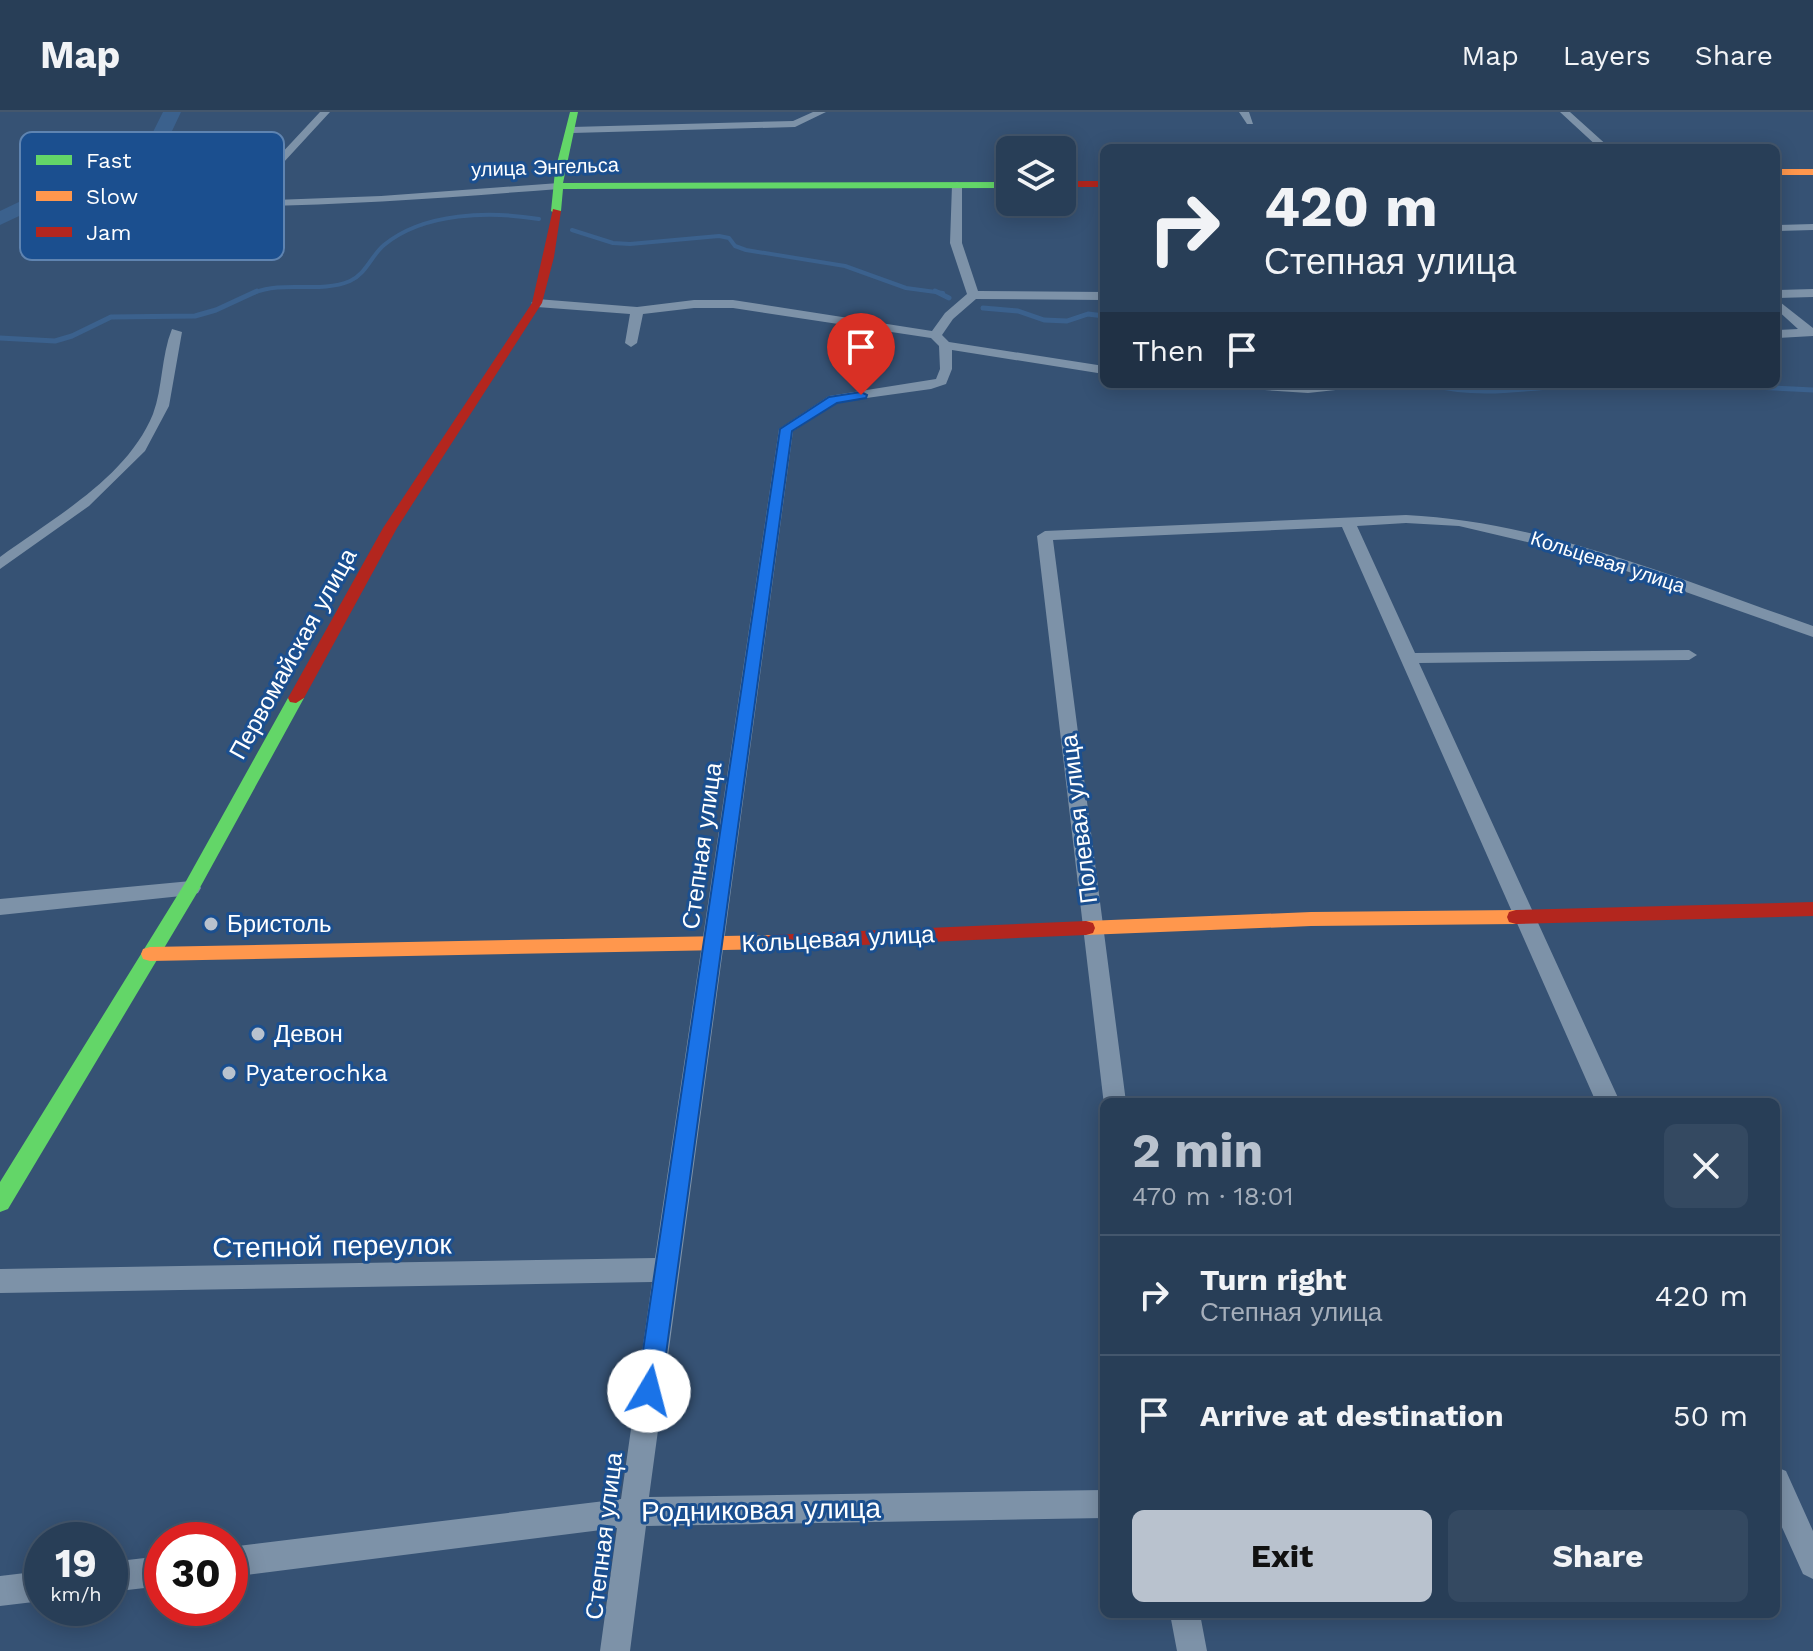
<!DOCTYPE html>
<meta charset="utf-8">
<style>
body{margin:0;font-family:"Work Sans",sans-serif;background:#344961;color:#f1f3f6;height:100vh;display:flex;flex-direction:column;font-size:30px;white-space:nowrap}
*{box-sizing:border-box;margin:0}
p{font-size:26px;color:#a5aeba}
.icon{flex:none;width:44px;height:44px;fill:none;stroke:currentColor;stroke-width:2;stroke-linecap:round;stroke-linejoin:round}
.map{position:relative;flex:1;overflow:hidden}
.side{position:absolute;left:1100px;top:986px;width:680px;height:520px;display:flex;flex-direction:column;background:#283e57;border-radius:12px;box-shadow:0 4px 20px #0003,0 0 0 2px #44576d}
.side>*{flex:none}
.guide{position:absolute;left:1100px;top:32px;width:680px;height:244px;border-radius:12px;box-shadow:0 4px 20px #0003,0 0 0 2px #44576d;background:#283e57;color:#f1f3f6;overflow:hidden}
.buttons{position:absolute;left:996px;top:24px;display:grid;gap:16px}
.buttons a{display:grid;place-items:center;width:80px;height:80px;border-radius:12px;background:#283e57;box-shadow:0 4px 20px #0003,0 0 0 2px #44576d;font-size:40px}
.speed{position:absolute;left:24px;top:1410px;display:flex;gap:16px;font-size:40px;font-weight:700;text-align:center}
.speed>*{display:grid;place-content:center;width:104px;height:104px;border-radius:50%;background:#283e57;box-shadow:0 4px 20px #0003,0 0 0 2px #44576d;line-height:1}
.speed small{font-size:20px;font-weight:400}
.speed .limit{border:12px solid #d22;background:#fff;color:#111}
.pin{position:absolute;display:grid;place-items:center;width:68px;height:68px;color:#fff;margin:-82px -34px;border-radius:50% 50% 50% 0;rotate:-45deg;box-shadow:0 0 8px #0007}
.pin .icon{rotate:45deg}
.me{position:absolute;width:88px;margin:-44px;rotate:8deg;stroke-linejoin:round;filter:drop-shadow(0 0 6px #0008)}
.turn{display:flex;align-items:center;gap:28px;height:168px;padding:0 32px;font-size:36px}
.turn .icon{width:104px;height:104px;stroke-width:2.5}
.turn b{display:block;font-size:56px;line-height:68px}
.then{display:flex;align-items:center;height:76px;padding:0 32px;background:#0003;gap:16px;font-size:30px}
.round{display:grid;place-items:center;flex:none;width:84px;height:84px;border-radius:12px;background:#344961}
.head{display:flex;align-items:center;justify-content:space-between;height:136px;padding:0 32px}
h1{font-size:48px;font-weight:700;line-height:60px;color:#b9c2ce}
.primary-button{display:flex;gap:16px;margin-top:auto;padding:16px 32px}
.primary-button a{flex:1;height:92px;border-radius:12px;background:#b9c2ce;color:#111;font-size:32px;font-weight:700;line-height:92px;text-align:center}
.primary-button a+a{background:#344961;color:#f1f3f6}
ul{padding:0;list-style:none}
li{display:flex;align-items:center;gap:24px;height:120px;padding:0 32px;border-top:2px solid #44576d}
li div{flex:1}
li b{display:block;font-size:30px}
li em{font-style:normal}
header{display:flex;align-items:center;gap:48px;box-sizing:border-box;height:112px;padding:0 40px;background:#283e57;border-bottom:2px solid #44576d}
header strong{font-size:38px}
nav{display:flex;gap:44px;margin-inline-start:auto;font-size:28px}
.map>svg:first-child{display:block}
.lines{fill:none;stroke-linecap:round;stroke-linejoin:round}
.stream-far1{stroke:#3b618d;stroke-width:4}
.stream{stroke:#3b618d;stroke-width:5}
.river{fill:#3b618d;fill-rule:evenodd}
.street{fill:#7d92a8;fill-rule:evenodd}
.fast{fill:#63d668;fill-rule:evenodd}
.slow{fill:#ff974d;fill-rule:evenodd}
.jam{fill:#b3261e;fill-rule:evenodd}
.route{fill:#1a73e8;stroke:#114b97;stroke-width:2}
.poi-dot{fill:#b9c2ce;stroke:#1b4f8f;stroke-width:3}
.labels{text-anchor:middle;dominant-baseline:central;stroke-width:6;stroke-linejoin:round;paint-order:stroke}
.far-street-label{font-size:20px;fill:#fff;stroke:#1b4f8f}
.street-label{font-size:24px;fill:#fff;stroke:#1b4f8f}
.poi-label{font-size:24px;fill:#fff;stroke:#1b4f8f;text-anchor:start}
.near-street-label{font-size:28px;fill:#fff;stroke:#1b4f8f}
.key{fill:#1b4f8f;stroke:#5f84b1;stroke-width:2}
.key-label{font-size:22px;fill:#fff}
</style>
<header>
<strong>Map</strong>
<nav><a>Map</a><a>Layers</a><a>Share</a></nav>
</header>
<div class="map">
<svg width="1813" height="1539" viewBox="0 0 1813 1539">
<rect width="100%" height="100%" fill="#365274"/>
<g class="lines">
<!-- stream-far1 -->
<path class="stream-far1" d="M572,118L613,131L630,132L719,124L729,126L735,134L746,138L845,154L906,176L943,181
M253,181C285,168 319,182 350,169C366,162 371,144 384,133C424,100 490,99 539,107"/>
<!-- stream -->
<path class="stream" d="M935,179L949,186
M983,196L1018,199L1044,208L1067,209L1088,202L1104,204
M0,226L55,229L72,224L111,205L195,204L216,198L257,179
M1431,272C1477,286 1534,275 1582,272
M1666,272H1676
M1694,272L1813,278"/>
<!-- river -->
<path class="river" d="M163,0H181L164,36L0,113V99L149,28Z"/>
<!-- street -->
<path class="street" d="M320,0H330L248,89L381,84L559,71L564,74L559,77C400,89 243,102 84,88L79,85L84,82L237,89Z
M813,0H826L795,15L572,21L567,18L572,15L793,9Z
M1239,0H1249L1253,12H1247Z
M1560,0H1570L1610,36H1599Z
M957,70L962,73V131L978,179L1104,180V188L976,187L953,207L942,223L949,230L1104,254V262L952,238V257L946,272L931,277L838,290L793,319L649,1385L1104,1378V1406L646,1414L630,1539H600L617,1416L230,1465V1435L621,1387L652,1170L0,1181V1157L655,1146L779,317L829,284L936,267L940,257L939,234L931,226L733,196H694L643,202L637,231L631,235L625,231L630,202L537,195L531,191L537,187L637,195L694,188H733L932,219L945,201L967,182L950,131L952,73Z
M1813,112V118L1776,119V113Z
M1813,177V185L1776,186V178Z
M1776,187L1813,216V224L1776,226V218L1798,217L1776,197Z
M172,217L182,220L169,294L145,339L89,394L0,457V445C53,406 127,366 153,302C163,275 161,244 172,217Z
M1228,272H1361L1354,276L1308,281L1235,276Z
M1406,403C1547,410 1681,468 1813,514V525L1578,442L1459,414L1406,411L1357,414L1415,541L1689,538L1697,543L1689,548L1419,551L1620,990H1596L1342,415L1053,428L1126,990H1104V993L1037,424L1045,419Z
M191,769L198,771L201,776L198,781L191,783L0,803V787Z
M1776,1355L1786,1359L1813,1419V1467L1803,1462L1776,1402Z
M162,1444V1474L110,1480V1450Z
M42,1459V1489L0,1494V1464Z
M1170,1502H1200L1207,1539H1177Z"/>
<!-- fast -->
<path class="fast" d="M570,0H578L563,71L1010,70V76L563,77L561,99L556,102L551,99L555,59Z
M296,581L304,586L197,781L8,1097L0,1100V1070L185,771L288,586Z"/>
<!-- slow -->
<path class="slow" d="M1776,57H1813V63H1776Z
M1516,798L1523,800L1525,805L1523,810L1516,812L1311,814L1086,823L1079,821L1077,816L1079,811L1086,809L1311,800Z
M772,823L779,825L781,830L779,835L772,837L150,849L143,847L141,842L143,837L150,835Z"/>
<!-- jam -->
<path class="jam" d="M1062,69H1104V75H1062Z
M553,97L561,99L554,145L542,191L397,416L304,586L296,591L290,590L288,586L383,416L532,191Z
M1813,790V804L1516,812L1509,810L1507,805L1509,800L1516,798Z
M1086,809L1093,811L1095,816L1093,821L1086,823L772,837L765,835L763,830L765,825L772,823Z"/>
</g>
<!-- route -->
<path class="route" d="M861,280L867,283L866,286L837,291L792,319L661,1279L658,1288L649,1291L640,1288L637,1279L780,317L829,285Z"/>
<!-- markers -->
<g class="poi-dot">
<circle cx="211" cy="812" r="8"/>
<circle cx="258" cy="922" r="8"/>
<circle cx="229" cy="961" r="8"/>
</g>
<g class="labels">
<!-- far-street labels -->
<g class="far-street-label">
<text transform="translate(545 55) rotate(-2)">улица Энгельса</text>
<text transform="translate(1608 450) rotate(18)">Кольцевая улица</text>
</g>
<!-- street labels -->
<g class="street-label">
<text transform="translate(293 542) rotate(-61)">Первомайская улица</text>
<text transform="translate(1079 707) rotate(-97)">Полевая улица</text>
<text transform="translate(702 734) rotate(-82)">Степная улица</text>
<text transform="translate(838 827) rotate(-3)">Кольцевая улица</text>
<text transform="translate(604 1424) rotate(-83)">Степная улица</text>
</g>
<!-- poi labels -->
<g class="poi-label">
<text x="227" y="812">Бристоль</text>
<text x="274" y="922">Девон</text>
<text x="245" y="961">Pyaterochka</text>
</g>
<!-- near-street labels -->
<g class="near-street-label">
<text transform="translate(332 1134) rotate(-1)">Степной переулок</text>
<text transform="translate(761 1398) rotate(-1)">Родниковая улица</text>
</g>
</g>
<!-- legend -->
<rect x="20" y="20" width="264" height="128" rx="12" class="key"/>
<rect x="36" y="43" width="36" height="10" fill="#63d668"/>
<rect x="36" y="79" width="36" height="10" fill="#ff974d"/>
<rect x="36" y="115" width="36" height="10" fill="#b3261e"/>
<g class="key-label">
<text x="86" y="56">Fast</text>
<text x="86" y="92">Slow</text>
<text x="86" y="128">Jam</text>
</g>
</svg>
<div class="buttons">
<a><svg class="icon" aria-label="layers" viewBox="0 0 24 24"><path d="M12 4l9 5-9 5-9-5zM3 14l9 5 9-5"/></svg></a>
</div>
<div class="speed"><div>19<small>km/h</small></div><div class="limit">30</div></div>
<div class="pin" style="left:861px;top:283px;background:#d93025"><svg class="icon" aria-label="arrive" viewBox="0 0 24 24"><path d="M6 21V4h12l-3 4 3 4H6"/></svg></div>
<svg class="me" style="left:649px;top:1279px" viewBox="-20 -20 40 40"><circle r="19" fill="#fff"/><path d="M0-13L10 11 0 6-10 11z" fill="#1a73e8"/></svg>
<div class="guide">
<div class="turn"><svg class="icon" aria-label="right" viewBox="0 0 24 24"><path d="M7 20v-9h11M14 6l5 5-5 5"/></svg><div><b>420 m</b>Степная улица</div></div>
<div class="then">Then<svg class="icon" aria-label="arrive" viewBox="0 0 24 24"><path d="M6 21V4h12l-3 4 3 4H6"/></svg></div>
</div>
<section class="side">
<div class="head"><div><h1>2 min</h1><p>470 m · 18:01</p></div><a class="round"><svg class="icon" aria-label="close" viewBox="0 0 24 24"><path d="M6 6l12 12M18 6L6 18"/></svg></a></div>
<ul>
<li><svg class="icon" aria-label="right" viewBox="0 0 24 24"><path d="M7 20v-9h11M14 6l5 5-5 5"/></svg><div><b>Turn right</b><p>Степная улица</p></div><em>420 m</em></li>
<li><svg class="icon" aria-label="arrive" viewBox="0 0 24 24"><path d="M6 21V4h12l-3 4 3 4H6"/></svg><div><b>Arrive at destination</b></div><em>50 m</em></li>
</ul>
<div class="primary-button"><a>Exit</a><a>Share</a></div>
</section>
</div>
